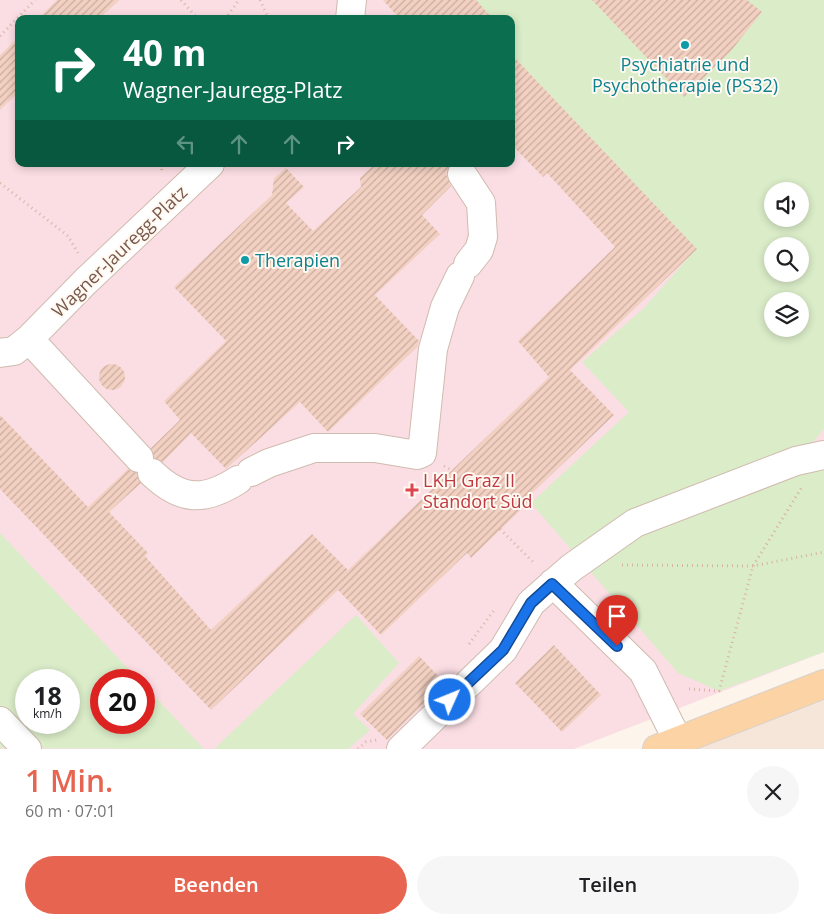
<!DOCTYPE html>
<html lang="de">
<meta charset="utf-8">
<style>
body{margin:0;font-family:"Open Sans",sans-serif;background:#f6f6f6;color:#202124;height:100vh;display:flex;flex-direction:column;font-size:19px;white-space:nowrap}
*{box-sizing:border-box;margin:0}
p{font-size:16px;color:#757577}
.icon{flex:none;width:28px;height:28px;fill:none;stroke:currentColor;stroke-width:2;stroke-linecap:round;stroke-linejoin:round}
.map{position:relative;height:749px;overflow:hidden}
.drawer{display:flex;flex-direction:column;background:#fff;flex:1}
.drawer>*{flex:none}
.hud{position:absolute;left:15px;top:15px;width:500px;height:152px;border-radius:10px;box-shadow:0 2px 8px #0003;background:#0b6e4f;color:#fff;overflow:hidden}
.tools{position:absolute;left:764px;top:182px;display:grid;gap:10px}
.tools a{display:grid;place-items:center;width:45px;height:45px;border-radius:50%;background:#fff;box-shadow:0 2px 8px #0003;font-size:25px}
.speed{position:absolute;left:15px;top:669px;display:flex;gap:10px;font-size:25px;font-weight:700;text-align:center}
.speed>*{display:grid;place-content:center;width:65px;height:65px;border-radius:50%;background:#fff;box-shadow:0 2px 8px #0003;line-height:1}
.speed small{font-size:12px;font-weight:400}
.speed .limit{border:8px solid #d22;background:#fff;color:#111}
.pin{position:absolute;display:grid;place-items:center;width:42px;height:42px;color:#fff;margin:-51px -21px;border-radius:50% 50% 50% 0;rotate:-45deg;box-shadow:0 0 5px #0007}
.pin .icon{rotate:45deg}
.me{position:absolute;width:55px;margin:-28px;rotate:46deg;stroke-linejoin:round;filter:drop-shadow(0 0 4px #0008)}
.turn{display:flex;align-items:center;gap:18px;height:105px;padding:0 25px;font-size:22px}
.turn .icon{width:65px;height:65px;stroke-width:2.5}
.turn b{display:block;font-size:35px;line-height:42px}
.lanes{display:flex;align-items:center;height:48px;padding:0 25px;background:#0003;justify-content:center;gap:25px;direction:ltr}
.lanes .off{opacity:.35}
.round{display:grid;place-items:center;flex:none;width:52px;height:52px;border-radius:26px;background:#f6f6f6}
.overview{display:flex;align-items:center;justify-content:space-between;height:85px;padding:0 25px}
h1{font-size:30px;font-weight:600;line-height:38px;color:#e76550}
.button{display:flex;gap:10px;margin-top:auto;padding:10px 25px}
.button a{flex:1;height:58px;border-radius:30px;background:#e76550;color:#fff;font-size:20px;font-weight:600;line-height:58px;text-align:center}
.button a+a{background:#f6f6f6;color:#202124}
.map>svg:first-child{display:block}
.residential{fill:#f5e6d9}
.medical{fill:#fbdee4;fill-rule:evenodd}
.green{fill:#daecc8;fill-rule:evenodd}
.building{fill:url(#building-hatch)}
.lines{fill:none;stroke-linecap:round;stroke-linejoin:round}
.minor-casing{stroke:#d0bbaf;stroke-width:30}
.major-casing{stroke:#d9d1cd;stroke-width:30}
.path{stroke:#d9b4a4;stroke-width:3;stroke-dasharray:1 4;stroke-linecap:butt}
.minor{stroke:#fff;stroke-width:28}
.major{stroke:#fbd3a4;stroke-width:28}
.route-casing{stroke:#114b97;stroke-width:12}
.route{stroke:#1a73e8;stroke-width:9}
.culture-dot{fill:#0f9aa8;stroke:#fff9f2;stroke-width:2}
.health-dot{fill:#e0444e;stroke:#fff9f2;stroke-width:2}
.labels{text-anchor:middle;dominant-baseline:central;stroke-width:4;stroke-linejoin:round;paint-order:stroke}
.culture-label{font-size:18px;fill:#0d838f;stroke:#fff9f2}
.street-label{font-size:18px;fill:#79594d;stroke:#fff9f2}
.health-label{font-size:18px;fill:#be3a42;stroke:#fff9f2;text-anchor:start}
</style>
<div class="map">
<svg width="824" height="749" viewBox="0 0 824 749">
<defs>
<pattern id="building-hatch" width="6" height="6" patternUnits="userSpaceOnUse" patternTransform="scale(1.25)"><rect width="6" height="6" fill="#f3d1c2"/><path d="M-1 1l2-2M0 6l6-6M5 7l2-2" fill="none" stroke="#caada0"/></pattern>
</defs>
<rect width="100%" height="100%" fill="#fdf4eb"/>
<!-- residential -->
<path class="residential" d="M824,700V749H691Z"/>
<!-- medical -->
<path class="medical" d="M0,0H824V652L574,749H0ZM19,19H511V164H19ZM772,191H800V219H772ZM772,246H800V274H772ZM772,301H800V329H772ZM26,680H69V722H26ZM101,680H144V722H101Z"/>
<!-- green -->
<path class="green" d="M475,0H824V429L797,461L824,468V652L719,691L678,673L531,503L629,412L582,362L644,308L696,249L511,54V19H493ZM772,191H800V219H772ZM772,246H800V274H772ZM772,301H800V329H772Z
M0,533L139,680H101V722H144V685L204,749L0,748ZM26,680H69V722H26Z
M356,615L399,663L353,714L370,730L348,749H214Z"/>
<!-- building -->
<path class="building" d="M57,0H119L99,19H38Z
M383,0H476L493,19H400Z
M592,0H747L762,12L730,52L684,97Z
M19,37V92L0,110V55Z
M511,54L697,249L570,370L614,415L528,497L531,500L471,558L467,553L381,635L338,590L211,710L0,489V415L88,507L128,469L137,473L141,483L109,512L148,553L145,556L211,630L312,534L348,570L549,377L518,341L615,247L547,173L543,177L511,144Z
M375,164H451L446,174L451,186L422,215L440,234L375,295L419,341L417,347L328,432L300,402L226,469L191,433L163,462L154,458L151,448L180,420L164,401L226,341L174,287L272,195L274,178L286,168L304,187L286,203L313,231L361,187L360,178Z
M99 377a13 13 0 1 1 26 0a13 13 0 1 1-26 0Z
M554,645L601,695L562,732L515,683Z
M419,656L445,683L387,740L360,714Z"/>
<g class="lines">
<defs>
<path id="minor" d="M350,19L352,0
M462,174L481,203L483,237L479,250L468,264
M29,339L139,458
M0,353L14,351L29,339L86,281L210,164
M251,472L269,463L314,448H375L417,455L422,453L433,349L445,307L460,276
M152,473C181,501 204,502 238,480
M553,583L643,671L678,741
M0,721L27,749
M401,749L503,650L531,603L571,568L635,523L796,461L824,455"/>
<path id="major" d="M657,749L824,684"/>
</defs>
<!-- minor casing -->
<use href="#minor" class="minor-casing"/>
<!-- major casing -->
<use href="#major" class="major-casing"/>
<!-- path -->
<path class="path" d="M181,0L198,19
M260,0L269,19
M225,19L239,0
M0,36L35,0
M161,164L162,173
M0,183L68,236L78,253
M444,466L451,470
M500,529L535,564
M622,565L753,566L824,552
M469,644L495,609
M689,689L719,691L753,566L802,487
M358,749L366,742L377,740"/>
<!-- minor -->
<use href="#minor" class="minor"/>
<!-- major -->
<use href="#major" class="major"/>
</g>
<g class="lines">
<defs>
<path id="route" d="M450,700L503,650L531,603L552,584L617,646"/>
</defs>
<!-- route casing -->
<use href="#route" class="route-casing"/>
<!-- route -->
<use href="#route" class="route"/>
</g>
<!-- markers -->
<g class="culture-dot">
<circle cx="685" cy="45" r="5"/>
<circle cx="245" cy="260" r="5"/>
</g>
<path class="health-dot" d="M409.5 482.5h5v5h5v5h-5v5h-5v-5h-5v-5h5z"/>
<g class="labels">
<!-- culture labels -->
<g class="culture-label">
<text x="685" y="64">Psychiatrie und<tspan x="685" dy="21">Psychotherapie (PS32)</tspan></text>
<text x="255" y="260" text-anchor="start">Therapien</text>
</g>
<!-- street labels -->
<g class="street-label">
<text transform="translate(119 251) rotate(-44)">Wagner-Jauregg-Platz</text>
</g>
<!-- health labels -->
<g class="health-label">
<text x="423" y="480">LKH Graz II<tspan x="423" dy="21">Standort Süd</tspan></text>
</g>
</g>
</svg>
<div class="tools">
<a><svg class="icon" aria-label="sound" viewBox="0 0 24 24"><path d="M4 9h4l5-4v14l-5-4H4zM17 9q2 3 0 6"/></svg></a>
<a><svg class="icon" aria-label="search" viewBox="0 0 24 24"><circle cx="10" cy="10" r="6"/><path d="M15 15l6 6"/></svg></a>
<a><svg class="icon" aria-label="layers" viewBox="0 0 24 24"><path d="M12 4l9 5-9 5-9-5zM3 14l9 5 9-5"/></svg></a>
</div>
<div class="speed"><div>18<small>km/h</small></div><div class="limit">20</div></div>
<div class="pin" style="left:617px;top:646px;background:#d93025"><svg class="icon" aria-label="arrive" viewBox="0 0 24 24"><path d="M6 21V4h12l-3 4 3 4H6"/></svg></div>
<svg class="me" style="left:450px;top:700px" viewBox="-20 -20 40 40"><circle r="17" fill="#1a73e8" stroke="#fff" stroke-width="3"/><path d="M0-11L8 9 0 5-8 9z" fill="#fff"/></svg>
<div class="hud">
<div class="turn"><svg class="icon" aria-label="right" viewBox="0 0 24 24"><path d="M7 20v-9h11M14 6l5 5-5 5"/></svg><div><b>40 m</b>Wagner-Jauregg-Platz</div></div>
<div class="lanes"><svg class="icon off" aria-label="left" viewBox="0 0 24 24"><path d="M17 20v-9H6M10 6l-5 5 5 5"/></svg><svg class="icon off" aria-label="ahead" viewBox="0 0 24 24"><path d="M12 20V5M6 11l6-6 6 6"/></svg><svg class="icon off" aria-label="ahead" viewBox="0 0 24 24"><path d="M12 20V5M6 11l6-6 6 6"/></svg><svg class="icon" aria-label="right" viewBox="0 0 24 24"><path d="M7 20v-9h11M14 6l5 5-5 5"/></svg></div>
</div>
</div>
<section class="drawer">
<div class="overview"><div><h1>1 Min.</h1><p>60 m · 07:01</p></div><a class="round"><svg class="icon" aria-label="close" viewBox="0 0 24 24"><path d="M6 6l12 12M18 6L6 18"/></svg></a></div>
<div class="button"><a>Beenden</a><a>Teilen</a></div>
</section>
